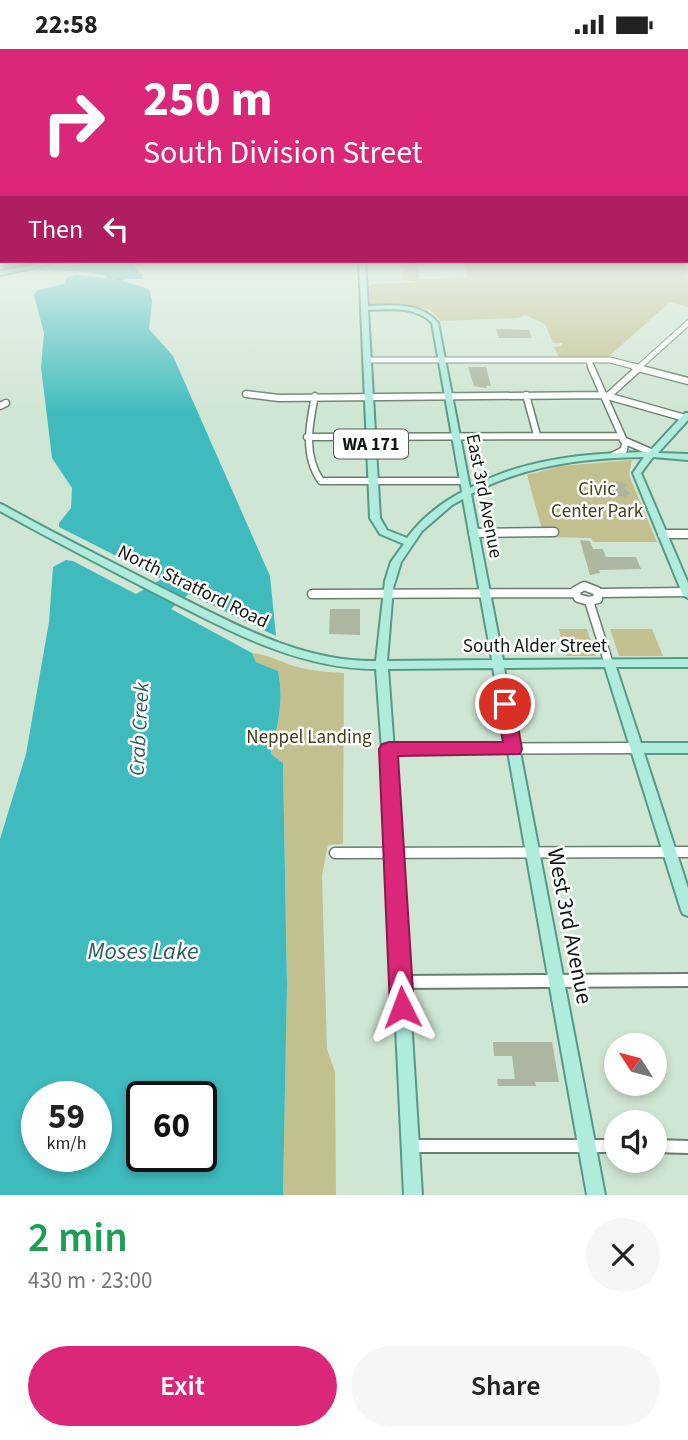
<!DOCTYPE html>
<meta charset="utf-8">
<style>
body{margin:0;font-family:"Source Sans 3",sans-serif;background:#f6f6f6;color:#222;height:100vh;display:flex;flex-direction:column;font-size:26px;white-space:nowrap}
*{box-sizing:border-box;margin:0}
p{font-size:23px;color:#767676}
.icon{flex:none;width:38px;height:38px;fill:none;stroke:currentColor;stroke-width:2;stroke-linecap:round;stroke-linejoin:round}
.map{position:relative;height:1146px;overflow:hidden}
.panel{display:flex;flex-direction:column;background:#fff;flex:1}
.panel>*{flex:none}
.banner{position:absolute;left:0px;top:0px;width:690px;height:214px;box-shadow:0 4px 10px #0003;background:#db2777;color:#fff;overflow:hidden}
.needle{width:46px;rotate:306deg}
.buttons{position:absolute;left:604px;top:984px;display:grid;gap:14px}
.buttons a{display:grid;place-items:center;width:63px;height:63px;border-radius:50%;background:#fff;box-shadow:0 4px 10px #0003;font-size:35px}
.speed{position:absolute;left:21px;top:1032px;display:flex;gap:14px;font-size:35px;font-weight:700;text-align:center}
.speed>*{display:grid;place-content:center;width:91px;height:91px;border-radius:50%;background:#fff;box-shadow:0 4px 10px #0003;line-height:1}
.speed small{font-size:18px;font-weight:400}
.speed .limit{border:4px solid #111;border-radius:10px;background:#fff;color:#111}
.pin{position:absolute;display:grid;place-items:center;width:60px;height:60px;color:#fff;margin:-30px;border:4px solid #fff;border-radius:50%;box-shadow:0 2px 7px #0007}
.me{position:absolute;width:77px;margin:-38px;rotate:357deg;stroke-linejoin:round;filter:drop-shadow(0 0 5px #0008)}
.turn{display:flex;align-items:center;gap:24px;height:147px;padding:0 28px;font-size:32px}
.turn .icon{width:91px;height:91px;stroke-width:2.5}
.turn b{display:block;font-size:49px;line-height:60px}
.then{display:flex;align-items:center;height:66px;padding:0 28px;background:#0003;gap:14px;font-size:26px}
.round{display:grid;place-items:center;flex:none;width:74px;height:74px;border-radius:37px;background:#f6f6f6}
.headline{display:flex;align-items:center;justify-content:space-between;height:119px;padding:0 28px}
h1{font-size:42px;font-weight:600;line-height:52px;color:#1e9e55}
.action{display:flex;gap:14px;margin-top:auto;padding:14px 28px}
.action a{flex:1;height:80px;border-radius:42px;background:#db2777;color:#fff;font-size:28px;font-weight:600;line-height:80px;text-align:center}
.action a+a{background:#f6f6f6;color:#222}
.status{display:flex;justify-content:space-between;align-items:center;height:49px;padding:0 35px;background:#fff;direction:ltr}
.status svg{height:19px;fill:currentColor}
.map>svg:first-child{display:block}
.green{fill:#c3c08f}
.water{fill:#3fbbbe;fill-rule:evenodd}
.building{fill:#acb6a0}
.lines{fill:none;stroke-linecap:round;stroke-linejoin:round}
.minor-far4-casing{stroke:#6a7e6e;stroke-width:7}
.minor-far3-casing{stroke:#6a7e6e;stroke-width:9}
.minor-far2-casing{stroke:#6a7e6e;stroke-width:11}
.minor-far1-casing{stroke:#6a7e6e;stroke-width:13}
.minor-casing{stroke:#6a7e6e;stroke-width:16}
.major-casing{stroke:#569986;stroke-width:4}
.highway-casing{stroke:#569986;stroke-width:4}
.minor-far4{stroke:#fff;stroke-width:5}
.minor-far3{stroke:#fff;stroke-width:6}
.minor-far2{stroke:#fff;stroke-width:8}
.minor-far1{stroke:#fff;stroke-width:10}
.minor{stroke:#fff;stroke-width:12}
.major{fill:#b0ecdc;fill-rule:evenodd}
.highway{fill:#7cdfc4;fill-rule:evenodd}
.rail{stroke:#69786c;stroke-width:2;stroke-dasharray:5 5;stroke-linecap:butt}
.route{fill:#db2777;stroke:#8e194d;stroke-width:2}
.labels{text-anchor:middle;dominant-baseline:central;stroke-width:5;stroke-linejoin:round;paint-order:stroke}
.shield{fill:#fff;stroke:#585d59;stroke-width:2}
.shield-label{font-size:18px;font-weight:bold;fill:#101812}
.park-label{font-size:19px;fill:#43401b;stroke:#fff}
.street-label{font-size:19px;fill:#101812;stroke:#fff}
.water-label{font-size:21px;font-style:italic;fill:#2c5f60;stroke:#fff}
.near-street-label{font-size:23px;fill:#101812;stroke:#fff}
.near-water-label{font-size:24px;font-style:italic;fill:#2c5f60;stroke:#fff}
</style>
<div class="status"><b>22:58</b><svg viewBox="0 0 49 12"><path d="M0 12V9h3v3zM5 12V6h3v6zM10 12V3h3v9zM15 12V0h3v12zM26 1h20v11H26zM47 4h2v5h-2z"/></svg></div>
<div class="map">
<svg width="688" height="1146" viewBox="0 0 688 1146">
<rect width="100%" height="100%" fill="#d0e6d4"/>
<!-- green -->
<path class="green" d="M688,204V258L670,253L608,308H559L554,298L562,297V294H553L545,275L525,266L518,269L441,272L429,260L398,256H370L369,237L372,235L421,233L402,231L404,217L415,212L420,230L468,228L463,212H688Z
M632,411L629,426L657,493H593L591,489L544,488L527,426L561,417Z
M559,580H587L596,607H566Z
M610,580H652L663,607H619Z
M252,604C268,606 279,612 294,617C311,622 327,623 344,624L343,795L328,796L322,826L327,1000L335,1023L336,1146H283L287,932L283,714L271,705C270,694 274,688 277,678C281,659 282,641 278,622L256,613Z"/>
<!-- water -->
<path class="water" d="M94,212H134L136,221L143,226L142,230H125L122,232L149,240L152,252L149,280L173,307L270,527L276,587L189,545L171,560L252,604L256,613L278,622C282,641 281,659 277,678C274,688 270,694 271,705L283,714L287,936L283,1146H0V790L26,705L49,573L53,518L66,511L73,512L136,545L162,530L59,478V474L71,459L72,439L52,409L41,318L44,284L34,246L38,241L64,235L66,229L76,226L105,229L109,227L78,222L31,221C53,216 72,220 94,212ZM37,1048H96V1108H37ZM142,1048H201V1108H142Z"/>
<!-- building -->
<path class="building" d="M496,280L529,281L532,289H499Z
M468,318H486L491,337H486L487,339L474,337Z
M605,432L611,435L619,432L628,436L624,439L630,444L625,448L611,446L607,449L599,445L606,441L599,436Z
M580,491L590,492L593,500H603L606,508H636L641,520L599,521L600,524L590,526Z
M330,560H360V586L329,585Z
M493,993H552L559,1033H535L536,1037H498L497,1030H515L512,1007H494Z"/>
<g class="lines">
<defs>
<path id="minor-far4" d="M367,311H610L641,319
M588,311L592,319
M638,319L688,274"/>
<path id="minor-far3" d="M591,318L625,394L624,401L614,406
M634,318L688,332
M246,345L279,349L604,346L685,369
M526,346L537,386
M315,347C309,376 303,406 321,432H464
M608,347L640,318
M0,357L6,354
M307,388L621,387
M623,391L653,404"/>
<path id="minor-far2" d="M473,484L554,483
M662,485H688
M584,537L597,542L598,550L589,552L578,549L575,542Z
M599,544L687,543
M312,545L575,544
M589,552L609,615"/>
<path id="minor-far1" d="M389,700L637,699
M335,804L688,803"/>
<path id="minor" d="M401,933L688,931
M411,1097H616
M654,1097L688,1098"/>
<path id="major" d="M359,212H365L368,257C393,256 421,253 438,274L470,439C524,409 589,404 649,403L685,364H688V371L658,404L688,405V411L653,408L641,424L688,534V549L683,546L633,424L644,408C585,409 524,416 471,445L503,611L688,610V618H616L641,694H688V704H644L688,839V867L683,865L681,861L605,618L504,619L605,1146H587L493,619L388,620L396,728L422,1146H404L384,728L376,620C295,620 222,578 151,542C101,516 50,490 0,462V455L3,456C55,485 108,511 160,538C229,572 298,613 376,612L385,532L391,513L404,495L380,485L370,469ZM368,261C390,260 416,257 432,274L462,443C441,454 421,470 407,489L387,481L380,469ZM463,450L492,611L387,612L393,539L401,513L422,482L452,456Z"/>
<path id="highway" d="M52,212H64L0,226V222Z"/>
</defs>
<!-- minor-far4 casing -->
<use href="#minor-far4" class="minor-far4-casing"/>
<!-- minor-far3 casing -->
<use href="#minor-far3" class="minor-far3-casing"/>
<!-- minor-far2 casing -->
<use href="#minor-far2" class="minor-far2-casing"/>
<!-- minor-far1 casing -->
<use href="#minor-far1" class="minor-far1-casing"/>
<!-- minor casing -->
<use href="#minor" class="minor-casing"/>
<!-- major casing -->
<use href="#major" class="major-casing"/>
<!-- highway casing -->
<use href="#highway" class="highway-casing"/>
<!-- minor-far4 -->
<use href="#minor-far4" class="minor-far4"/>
<!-- minor-far3 -->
<use href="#minor-far3" class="minor-far3"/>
<!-- minor-far2 -->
<use href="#minor-far2" class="minor-far2"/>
<!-- minor-far1 -->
<use href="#minor-far1" class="minor-far1"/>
<!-- minor -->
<use href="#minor" class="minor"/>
<!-- major -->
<use href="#major" class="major"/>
<!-- highway -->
<use href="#highway" class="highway"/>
<!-- rail -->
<path class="rail" d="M107,227L125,231"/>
</g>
<!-- sky -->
<linearGradient id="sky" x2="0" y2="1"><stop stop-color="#64b7d7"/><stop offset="0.56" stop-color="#eaf4ec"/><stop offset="1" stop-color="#eaf4ec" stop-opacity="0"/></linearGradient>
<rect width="688" height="364" fill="url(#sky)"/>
<!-- route -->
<path class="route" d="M505,649L511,651L514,655L522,700L520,705L398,707L414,958L410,966L402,970L394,966L390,958L379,700L382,695L389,693H503L496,655L499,651Z"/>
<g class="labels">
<!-- shield labels -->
<rect class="shield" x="334" y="380.5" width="74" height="29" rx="5"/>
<g class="shield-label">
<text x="371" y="395">WA 171</text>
</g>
<!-- park labels -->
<g class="park-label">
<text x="597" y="440">Civic<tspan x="597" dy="22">Center Park</tspan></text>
<text x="309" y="688">Neppel Landing</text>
</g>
<!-- street labels -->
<g class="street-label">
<text transform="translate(484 447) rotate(79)">East 3rd Avenue</text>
<text transform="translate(193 538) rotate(26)">North Stratford Road</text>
<text x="535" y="597">South Alder Street</text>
</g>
<!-- water labels -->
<g class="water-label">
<text transform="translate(139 680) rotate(-87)">Crab Creek</text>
</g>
<!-- near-street labels -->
<g class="near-street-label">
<text transform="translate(570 877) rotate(79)">West 3rd Avenue</text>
</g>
<!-- near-water labels -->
<g class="near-water-label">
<text x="143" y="902">Moses Lake</text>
</g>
</g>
</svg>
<div class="buttons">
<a><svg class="needle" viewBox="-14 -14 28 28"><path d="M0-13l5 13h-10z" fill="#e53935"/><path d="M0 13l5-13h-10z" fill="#767676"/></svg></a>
<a><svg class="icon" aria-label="sound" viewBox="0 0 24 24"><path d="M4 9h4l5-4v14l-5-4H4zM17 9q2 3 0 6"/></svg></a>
</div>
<div class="speed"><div>59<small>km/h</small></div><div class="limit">60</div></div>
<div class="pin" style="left:505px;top:655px;background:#d93025"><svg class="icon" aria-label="arrive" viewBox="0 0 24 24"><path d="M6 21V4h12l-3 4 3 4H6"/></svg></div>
<svg class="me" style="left:402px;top:958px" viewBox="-20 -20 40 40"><path d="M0-17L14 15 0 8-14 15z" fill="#db2777" stroke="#fff" stroke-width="4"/></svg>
<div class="banner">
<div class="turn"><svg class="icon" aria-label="right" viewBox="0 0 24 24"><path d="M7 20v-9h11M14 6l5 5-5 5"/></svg><div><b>250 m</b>South Division Street</div></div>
<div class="then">Then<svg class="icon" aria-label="left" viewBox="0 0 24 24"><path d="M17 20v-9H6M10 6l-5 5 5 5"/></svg></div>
</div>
</div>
<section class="panel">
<div class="headline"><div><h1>2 min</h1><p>430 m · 23:00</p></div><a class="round"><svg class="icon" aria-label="close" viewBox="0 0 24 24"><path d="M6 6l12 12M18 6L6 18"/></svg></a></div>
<div class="action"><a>Exit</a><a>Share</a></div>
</section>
